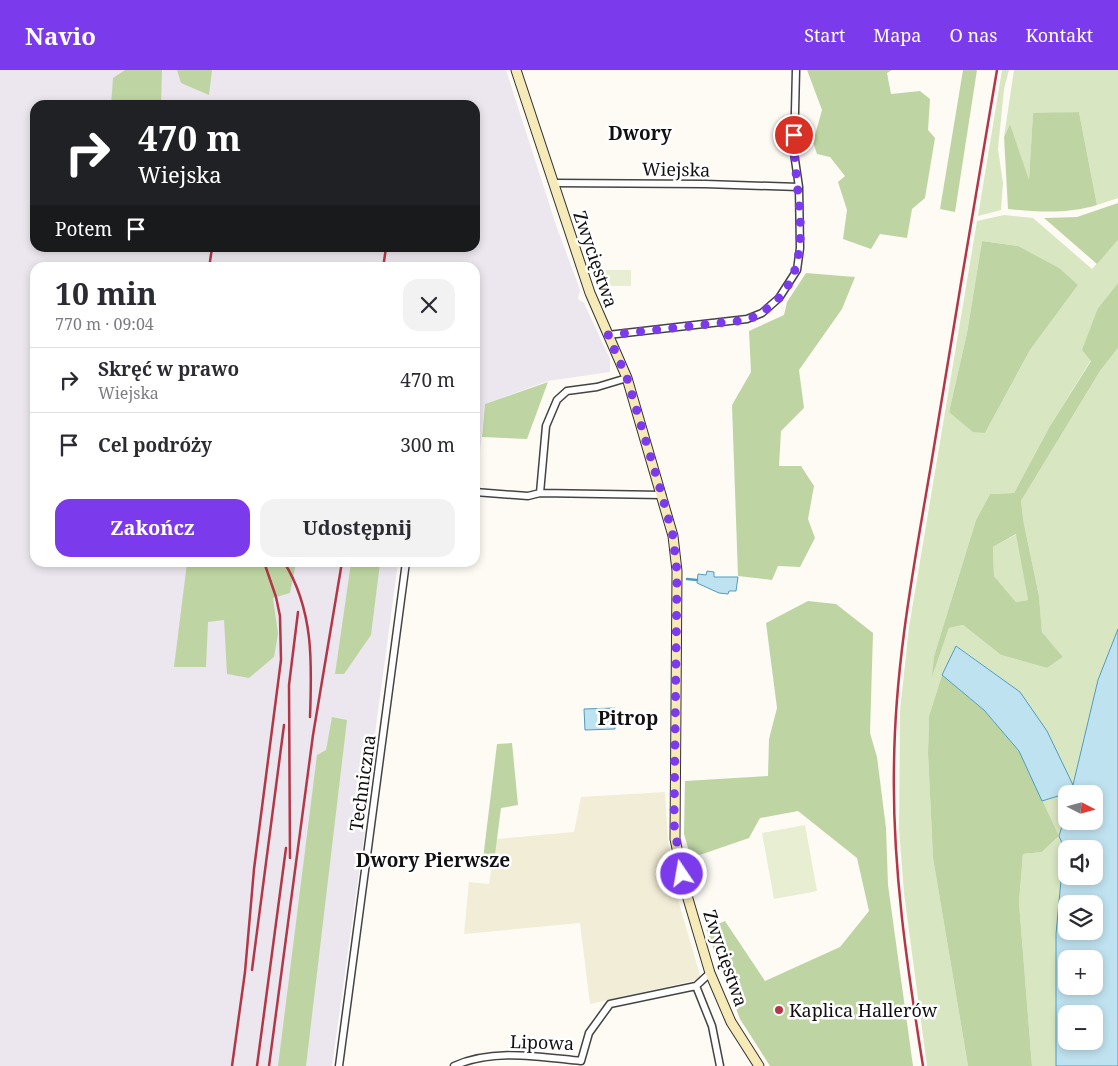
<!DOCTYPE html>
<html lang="pl">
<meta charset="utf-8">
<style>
body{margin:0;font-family:"Noto Serif",serif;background:#f2f2f3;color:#2b2b33;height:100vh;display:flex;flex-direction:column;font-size:19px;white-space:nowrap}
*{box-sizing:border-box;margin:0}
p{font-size:16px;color:#7c7c81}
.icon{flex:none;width:28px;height:28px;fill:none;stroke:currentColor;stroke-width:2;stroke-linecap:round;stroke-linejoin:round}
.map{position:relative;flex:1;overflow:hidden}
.drawer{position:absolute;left:30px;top:192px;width:450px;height:305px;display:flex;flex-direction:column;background:#fff;border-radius:15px;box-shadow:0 2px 8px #0003}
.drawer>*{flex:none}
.banner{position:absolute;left:30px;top:30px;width:450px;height:152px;border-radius:15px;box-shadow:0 2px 8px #0003;background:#202124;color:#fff;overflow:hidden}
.needle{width:32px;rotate:96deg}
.controls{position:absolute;left:1058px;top:715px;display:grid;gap:10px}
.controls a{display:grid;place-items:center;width:45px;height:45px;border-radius:10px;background:#fff;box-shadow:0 2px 8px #0003;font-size:25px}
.pin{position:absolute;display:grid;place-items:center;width:42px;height:42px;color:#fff;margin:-21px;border:2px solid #fff;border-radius:50%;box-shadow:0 1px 5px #0007}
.me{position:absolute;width:55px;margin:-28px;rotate:348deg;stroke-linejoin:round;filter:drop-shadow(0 0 4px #0008)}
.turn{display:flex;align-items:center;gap:18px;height:105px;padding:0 25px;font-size:22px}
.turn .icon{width:65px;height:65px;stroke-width:2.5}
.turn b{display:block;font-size:35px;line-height:42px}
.then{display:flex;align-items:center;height:48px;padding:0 25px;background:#0003;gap:10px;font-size:19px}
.round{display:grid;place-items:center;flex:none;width:52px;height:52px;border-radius:15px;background:#f2f2f3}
.summary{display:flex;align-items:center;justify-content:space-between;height:85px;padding:0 25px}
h1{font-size:30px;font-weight:700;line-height:38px}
.cta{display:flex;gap:10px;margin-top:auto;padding:10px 25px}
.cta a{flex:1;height:58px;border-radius:15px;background:#7c3aed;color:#fff;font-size:20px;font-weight:700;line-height:58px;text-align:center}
.cta a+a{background:#f2f2f3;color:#2b2b33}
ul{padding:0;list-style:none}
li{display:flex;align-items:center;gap:15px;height:65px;padding:0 25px;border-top:1px solid #e1e1e2}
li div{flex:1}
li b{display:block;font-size:19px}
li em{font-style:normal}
header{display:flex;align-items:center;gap:30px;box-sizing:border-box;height:70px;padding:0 25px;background:#7c3aed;color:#fff}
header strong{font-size:24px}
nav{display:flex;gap:28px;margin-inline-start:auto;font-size:18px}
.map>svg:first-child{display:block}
.industrial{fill:#ece7ee;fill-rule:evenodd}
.farmland{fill:#f2edd7}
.green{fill:#d8e6c2;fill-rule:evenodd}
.forest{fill:#bed5a3;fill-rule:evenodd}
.pitch{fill:#e7eed2}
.water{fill:#bfe2f0;stroke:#4e9cbf;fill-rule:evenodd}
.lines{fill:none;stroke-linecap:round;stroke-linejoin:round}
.stream{stroke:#4e9cbf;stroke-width:2.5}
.street-casing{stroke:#444;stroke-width:9}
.secondary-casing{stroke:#333;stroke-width:11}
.street{stroke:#fff;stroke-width:6}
.secondary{stroke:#f6eab8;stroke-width:9}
.rail{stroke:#b23748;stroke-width:2.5}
.route{stroke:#7c3aed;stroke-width:9;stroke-dasharray:0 16.2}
.poi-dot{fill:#b23748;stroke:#fff;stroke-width:2}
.labels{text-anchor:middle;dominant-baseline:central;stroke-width:5;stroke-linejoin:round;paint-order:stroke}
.street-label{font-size:18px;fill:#111;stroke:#fff}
.poi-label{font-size:18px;fill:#111;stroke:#fff;text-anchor:start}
.neighbourhood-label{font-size:19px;font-weight:bold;fill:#111;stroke:#fff}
</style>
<header>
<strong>Navio</strong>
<nav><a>Start</a><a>Mapa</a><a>O nas</a><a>Kontakt</a></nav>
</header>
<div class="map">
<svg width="1118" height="996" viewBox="0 0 1118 996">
<rect width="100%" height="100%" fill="#fefbf5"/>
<!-- industrial -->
<path class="industrial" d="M0,0H506L556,155L580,220L578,229L584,233L610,289V302L548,311L485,334L479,390L475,389V198H35V492L398,493L366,730L365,760L332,996H0ZM35,35H475V178H35Z"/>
<!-- farmland -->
<path class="farmland" d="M665,722L668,771L677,826L701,909L590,934L580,853L464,864L469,812L489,814L496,769L574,762L581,727Z"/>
<!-- green -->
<path class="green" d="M1002,0H1009L1004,19L998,79L1003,113L1001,140L978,146Z
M1014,0H1118V128L1097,135L1079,42L1033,44L1029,112L1010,54L1004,67Z
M1004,145L1033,148L1092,199L1118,170V213L1098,238L1091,290L1050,356L1014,423L990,424L976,450L934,586L933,604L949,558L963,555L1001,585L1047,598L1063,587L1042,562L1039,526L1024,454L1021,431L1100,301L1118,278V559L1098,610L1073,716L1047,661L1020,622L957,576L942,605L929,646L928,683L933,788L968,996H927L904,823L899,758L900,641L909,557L977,151ZM982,171L1018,176L1078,215L1030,280L985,363L949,342L967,263Z
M1017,464L1028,530L1016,532L994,506L993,477Z
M1058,726L1065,728L1066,743L1059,766L1064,778L1056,864V996H1032L1019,832L1023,784L1042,782L1059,766L1042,731Z"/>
<!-- forest -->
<path class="forest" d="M125,0H162L161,35H111L113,8Z
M177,0H212L209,25L181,13Z
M807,0H892L887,3L891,24L920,21L930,29L928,60L935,68L925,128L912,139L907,168L880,164L871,179L843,169L847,140L838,112L845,106L830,87L817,84L813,72L822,40Z
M963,0H977L955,142L940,139Z
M1079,42L1097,135C1068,144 1038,142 1008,139L1004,67L1010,54L1029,110L1033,43Z
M1118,133V170L1097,194L1044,148L1077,147Z
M982,171L1018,176L1059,198L1078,215L1030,280L985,363L973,362L949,342L967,263Z
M806,203L855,207L842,239L799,300L804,338L781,361L779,396H801L814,416L808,449L815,468L800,497L778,496L772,510L738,506L732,335L751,302L749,261L784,245L787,232Z
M1118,213V278L1100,301L1021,431L1024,454L1039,526L1042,562L1063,587L1047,598L1001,585L963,555L949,558L932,607L934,586L976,450L990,424L1014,423L1050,356L1091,291L1082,280L1098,238ZM1016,464L1028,530L1016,532L994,506L993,477Z
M548,312L527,369L482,367L485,334Z
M187,493H296L290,523L273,528L278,564L274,587L249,608L227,604L224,550L208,552L206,597H174Z
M351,493H380L371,565L344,604H335Z
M808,531L836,534L873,563L870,663L877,687L886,758L888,815L913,996H770L740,949L706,859L725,851L765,911L840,877L869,841L857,788L798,741L760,748L749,768L691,788L684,764L685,711L768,706L769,669L777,638L766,553Z
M942,605L984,640L1019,681L1059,766L1042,782L1023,784L1019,832L1032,996H968L933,788L928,683L929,646Z
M332,647L347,650L306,996H278L317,685L326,680Z
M512,673L518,735L501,738L494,792L483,789L497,674Z"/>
<!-- pitch -->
<path class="pitch" d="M599,200H631V216H599Z
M805,755L817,821L774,829L762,763Z"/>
<!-- water -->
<path class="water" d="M707,501L714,502V507H738L736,521H729L728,524L719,523L697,513L698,504L706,505Z
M1118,559V996H1056V864L1064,778L1059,766L1066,743V751H1094V724H1066V733L1065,728L1058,726L1042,731L1019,681L984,640L942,605L956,576L1020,622L1047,661L1073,715L1098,610ZM1066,779H1094V806H1066ZM1066,834H1094V861H1066ZM1066,889H1094V916H1066ZM1066,944H1094V971H1066Z
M615,638V659L585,660L584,639Z"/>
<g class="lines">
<!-- stream -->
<path class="stream" d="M687,509L697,510"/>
<defs>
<path id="street" d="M553,113L705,114L799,117
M608,265L747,249L762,243L779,228L797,200L800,178L799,117L794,83L796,0
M475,422L528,426L540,423L546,356L557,330L567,321L597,317L627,308
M540,423L662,425
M696,916L712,956L720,996
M339,996L406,492
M454,996C493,978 540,987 581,991L589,963L610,934L696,916L710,903"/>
<path id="secondary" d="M516,0L590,223L627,308L673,466L677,501L675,769L686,822L710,903L731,952L759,996"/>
</defs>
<!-- street casing -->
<use href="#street" class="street-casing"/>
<!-- secondary casing -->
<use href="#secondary" class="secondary-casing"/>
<!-- street -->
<use href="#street" class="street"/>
<!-- secondary -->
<use href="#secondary" class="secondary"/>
<!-- rail -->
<path class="rail" d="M209,198L212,178
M383,198L386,178
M284,492C314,540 312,594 310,647
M290,788L289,615L298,542
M252,900L284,655
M232,996L245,902L254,799L281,590L280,546L276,527L264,492
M257,996L286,778
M269,996L313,665L342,492
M923,996C907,896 892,796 894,695C895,591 915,490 932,389C953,259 975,130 997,0"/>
</g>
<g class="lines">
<!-- route -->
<path class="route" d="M682,804L674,754L677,502L673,466L662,425L627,308L608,265L747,250C827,215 793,131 794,65"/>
</g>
<!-- markers -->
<circle class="poi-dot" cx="779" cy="940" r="5"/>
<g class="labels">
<!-- street labels -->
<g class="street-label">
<text transform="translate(676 99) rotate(1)">Wiejska</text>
<text transform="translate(596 189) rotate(71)">Zwycięstwa</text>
<text transform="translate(362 713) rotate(-82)">Techniczna</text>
<text transform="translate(726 888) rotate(71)">Zwycięstwa</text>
<text transform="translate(542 972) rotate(2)">Lipowa</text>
</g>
<!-- poi labels -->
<g class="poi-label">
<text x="789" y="940">Kaplica Hallerów</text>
</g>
<!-- neighbourhood labels -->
<g class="neighbourhood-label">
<text x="640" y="63">Dwory</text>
<text x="628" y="648">Pitrop</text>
<text x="433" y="790">Dwory Pierwsze</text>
</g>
</g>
</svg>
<div class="controls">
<a><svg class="needle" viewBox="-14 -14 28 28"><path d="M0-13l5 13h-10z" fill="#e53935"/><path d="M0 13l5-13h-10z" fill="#7c7c81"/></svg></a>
<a><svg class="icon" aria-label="sound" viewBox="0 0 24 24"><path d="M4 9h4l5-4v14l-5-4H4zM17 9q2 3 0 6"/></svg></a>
<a><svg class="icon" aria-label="layers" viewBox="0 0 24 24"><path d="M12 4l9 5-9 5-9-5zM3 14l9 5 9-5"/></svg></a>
<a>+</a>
<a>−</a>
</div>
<div class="pin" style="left:794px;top:65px;background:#d93025"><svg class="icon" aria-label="arrive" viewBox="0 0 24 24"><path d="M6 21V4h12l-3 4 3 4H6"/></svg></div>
<svg class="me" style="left:682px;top:804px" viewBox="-20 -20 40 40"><circle r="17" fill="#7c3aed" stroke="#fff" stroke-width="3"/><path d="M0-11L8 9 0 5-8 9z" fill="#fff"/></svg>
<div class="banner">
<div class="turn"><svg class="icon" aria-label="right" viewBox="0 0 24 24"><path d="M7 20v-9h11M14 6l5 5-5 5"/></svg><div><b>470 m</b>Wiejska</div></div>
<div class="then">Potem<svg class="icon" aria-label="arrive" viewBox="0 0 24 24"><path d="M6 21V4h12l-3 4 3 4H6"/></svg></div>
</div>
<section class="drawer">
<div class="summary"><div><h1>10 min</h1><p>770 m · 09:04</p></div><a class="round"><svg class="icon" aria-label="close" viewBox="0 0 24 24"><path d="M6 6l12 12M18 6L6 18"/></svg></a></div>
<ul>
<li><svg class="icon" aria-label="right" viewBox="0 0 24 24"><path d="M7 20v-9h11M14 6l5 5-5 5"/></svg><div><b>Skręć w prawo</b><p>Wiejska</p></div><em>470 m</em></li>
<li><svg class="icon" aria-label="arrive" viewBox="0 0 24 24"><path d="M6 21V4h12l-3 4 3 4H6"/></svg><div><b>Cel podróży</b></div><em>300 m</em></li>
</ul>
<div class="cta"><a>Zakończ</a><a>Udostępnij</a></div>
</section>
</div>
